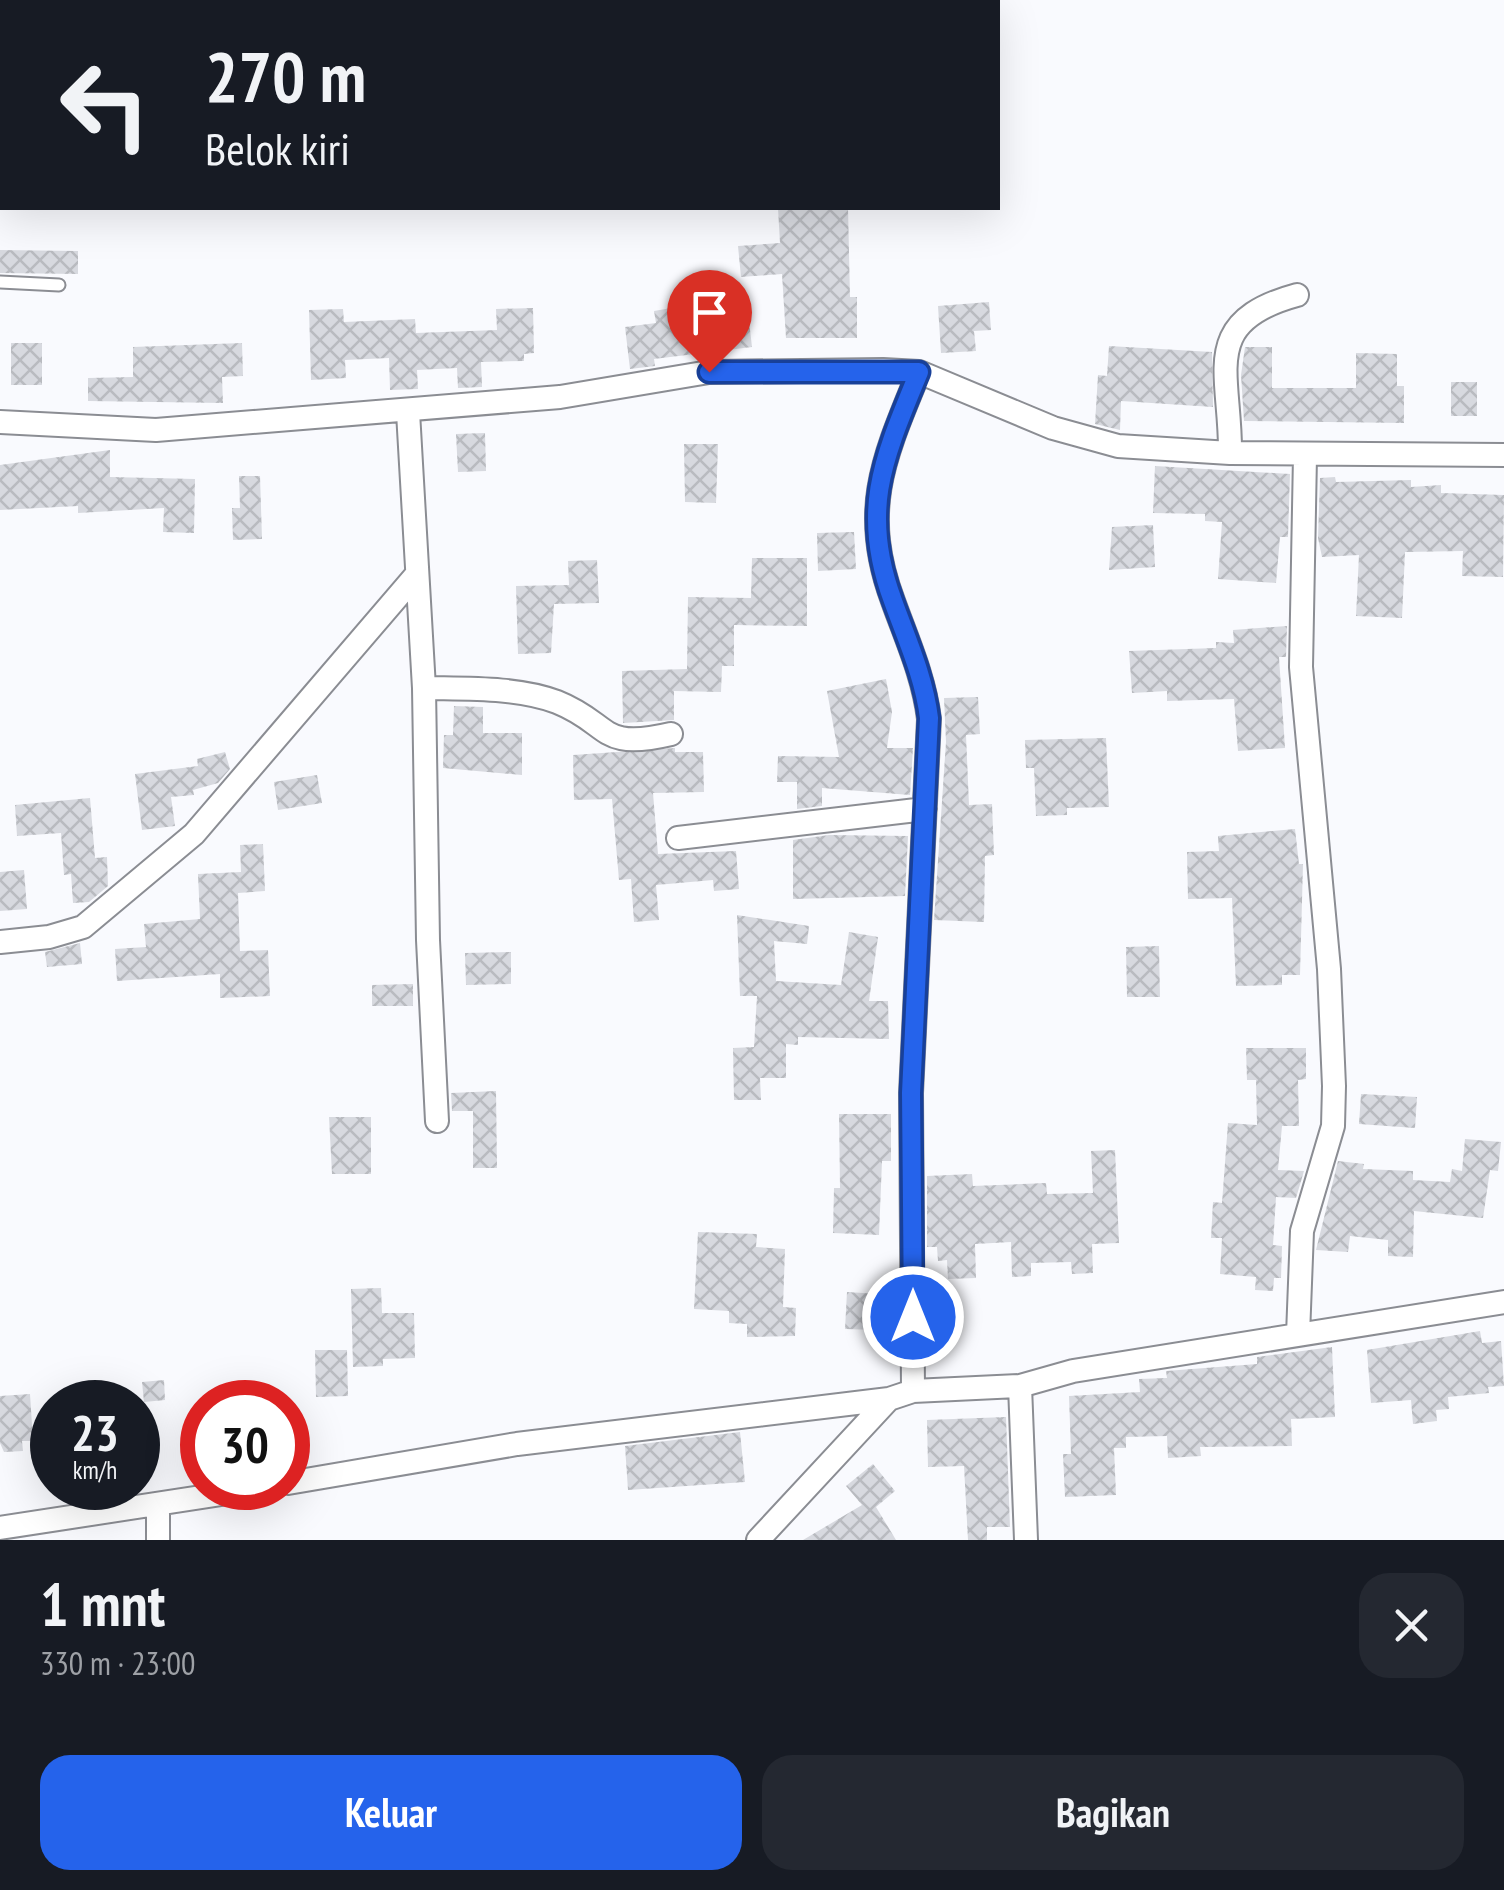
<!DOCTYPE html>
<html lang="id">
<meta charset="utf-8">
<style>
body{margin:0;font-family:"PT Sans Narrow",sans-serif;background:#242831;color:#f1f3f6;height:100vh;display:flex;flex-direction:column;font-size:38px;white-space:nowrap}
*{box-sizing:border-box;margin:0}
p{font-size:32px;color:#9ea1a6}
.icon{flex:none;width:55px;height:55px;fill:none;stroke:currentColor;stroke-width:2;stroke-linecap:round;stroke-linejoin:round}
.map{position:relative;height:1540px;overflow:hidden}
.side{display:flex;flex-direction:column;background:#171b24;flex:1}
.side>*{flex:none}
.hud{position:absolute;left:0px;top:0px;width:1000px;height:210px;box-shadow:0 10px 40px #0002;background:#171b24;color:#f1f3f6;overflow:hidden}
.speed{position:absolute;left:30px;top:1380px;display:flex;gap:20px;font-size:50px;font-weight:700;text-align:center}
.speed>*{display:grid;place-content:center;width:130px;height:130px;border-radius:50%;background:#171b24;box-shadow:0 10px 40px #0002;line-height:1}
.speed small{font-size:25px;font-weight:400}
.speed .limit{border:15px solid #d22;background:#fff;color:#111}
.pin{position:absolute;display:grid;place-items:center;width:85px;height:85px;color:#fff;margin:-102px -42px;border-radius:50% 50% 50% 0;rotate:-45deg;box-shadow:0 0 10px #0007}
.pin .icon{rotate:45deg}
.me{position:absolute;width:110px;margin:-55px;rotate:0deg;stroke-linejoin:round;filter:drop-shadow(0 0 8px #0008)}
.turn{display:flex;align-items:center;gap:35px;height:210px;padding:0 40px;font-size:45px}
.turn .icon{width:130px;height:130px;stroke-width:2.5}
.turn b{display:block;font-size:70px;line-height:85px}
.round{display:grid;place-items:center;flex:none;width:105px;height:105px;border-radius:30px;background:#242831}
.summary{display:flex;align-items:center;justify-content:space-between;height:170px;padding:0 40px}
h1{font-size:60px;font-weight:800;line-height:75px}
.button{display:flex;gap:20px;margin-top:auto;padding:20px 40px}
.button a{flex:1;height:115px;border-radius:30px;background:#2563eb;color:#fff;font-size:40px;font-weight:800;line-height:115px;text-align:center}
.button a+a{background:#242831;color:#f1f3f6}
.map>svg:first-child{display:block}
.building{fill:url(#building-cross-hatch)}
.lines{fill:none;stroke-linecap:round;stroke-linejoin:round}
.service-casing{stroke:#8b8d93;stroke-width:15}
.minor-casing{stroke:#8b8d93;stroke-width:26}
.service{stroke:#fff;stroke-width:11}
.minor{stroke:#fff;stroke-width:22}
.route-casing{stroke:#184099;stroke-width:25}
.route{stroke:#2563eb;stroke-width:18}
</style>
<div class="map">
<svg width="1504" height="1540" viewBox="0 0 1504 1540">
<defs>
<pattern id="building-cross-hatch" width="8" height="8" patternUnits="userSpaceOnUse" patternTransform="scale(2.5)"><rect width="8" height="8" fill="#d7d9df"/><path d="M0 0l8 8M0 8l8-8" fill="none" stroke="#b9bbc0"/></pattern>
</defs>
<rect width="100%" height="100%" fill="#f9fafe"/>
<!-- building -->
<path class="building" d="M778,208H848L850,297H857V338H786L782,274L741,277L738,246L780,243Z
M0,250L78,251V274L0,273Z
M746,295L752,347L654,359L655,366L630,369L625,327L656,323L654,311Z
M989,302L991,330L974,331L976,351L941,353L938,306Z
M533,308L534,353L524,354V361L481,362L482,387L458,388L457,368L417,370L418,389L390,390L389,358L345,360L346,378L311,380L309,310L343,309L344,322L415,319L416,333L497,330L496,309Z
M11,343H42V385H11Z
M242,343L243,376L222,377L223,403L88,401V378L133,377V347Z
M1109,346L1212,352L1213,407L1121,401L1120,430L1095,424L1098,375L1107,376Z
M1245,347H1272V388H1356V353L1397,354V386H1404V423L1244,421L1241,375Z
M1451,382H1477V416H1451Z
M485,433L486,471L458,472L456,434Z
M684,444H718L716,503L685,502Z
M110,450V477L195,479L194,533L163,532L164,508L78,513V506L0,510V465Z
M1155,466L1290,474L1288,537H1280L1276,583L1218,579L1222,522L1205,521V514L1153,513Z
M239,476H260L262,539L233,540L232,508H240Z
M1335,477L1336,482L1411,480V487L1441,485V493L1504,495L1503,577L1462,576L1463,551L1405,552L1402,618L1356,616L1359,555L1322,557L1318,538L1320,478Z
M1153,525L1155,567L1109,570L1112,527Z
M854,532L856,569L818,571L817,533Z
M752,558H807V626L734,625V666H722L721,692L674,691V720L623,723L622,671L687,669L688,597L751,598Z
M597,560L599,603L554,604L551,653L518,654L516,586L569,585L568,561Z
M1287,626L1286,657H1279L1285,748L1238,751L1234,699L1167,701V691L1132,693L1129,651L1216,648V642L1234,643L1233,630Z
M886,679L892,712L887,748H913L910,795L822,788V806L797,809V782H777L778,756L839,757L827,691Z
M978,697L980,734L966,735L969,805L992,804L994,855L985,856L984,922L934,920L946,742L944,698Z
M454,706L483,707V733H522V775L443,768L444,735H453Z
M1106,738L1109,807L1067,808V815L1036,816L1034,768H1026L1025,740Z
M675,748V752H703L704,792L653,793L658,854L736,851L739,889L714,891L713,880L656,885L659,920L634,922L631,879L619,880L612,799L574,800L573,755Z
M225,752L230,769L218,783L193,790L194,795L171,797L175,826L142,830L135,774L198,766L197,759Z
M317,775L322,803L278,810L274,782Z
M90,798L95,858L107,857L108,886L89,902L73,903L71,874L64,875L61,833L17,836L15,805Z
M1295,829L1299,864H1303L1300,975H1282V985L1236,986L1232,898L1188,899L1187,852L1219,851L1218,836Z
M829,835L908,836L905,896L793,899V840Z
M263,844L265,891L238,893L240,951L268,950L270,996L220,998V974L117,981L115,949L146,947L144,924L200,919L198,874L241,872L240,845Z
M24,870L27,909L0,911V872Z
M737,915L809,926L807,944L774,941L776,981L841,985L849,932L878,937L869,1001H888L889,1039L798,1037V1045L786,1044V1078H760L761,1100H734L733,1048L754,1047L757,996H740Z
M80,943L82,964L47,967L45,952Z
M1159,946L1160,997H1127L1126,947Z
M511,952V984L466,985L465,953Z
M413,984V1006H372V985Z
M1246,1048H1306V1079L1298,1080L1299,1126H1282L1278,1170L1304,1171L1296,1198L1276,1197L1273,1245L1282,1246L1281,1278H1274L1273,1291L1255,1290L1256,1277L1220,1274L1222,1238H1211L1213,1202L1222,1203L1228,1123L1257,1125L1256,1080H1247Z
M496,1091L497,1168H473V1111H452L451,1093Z
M1361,1094L1417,1097L1415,1128L1359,1124Z
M839,1114H891V1161H882L879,1235L833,1233L834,1188H840Z
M329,1117H371V1174H332Z
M1465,1139L1501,1142L1498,1171L1490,1170L1483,1218L1414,1211L1413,1257L1388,1256V1240L1350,1236L1348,1252L1316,1250L1338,1161L1364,1164L1363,1169L1413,1171V1180L1450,1182L1452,1169L1462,1171Z
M1115,1150L1119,1243L1092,1244L1093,1273L1072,1274L1071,1262L1031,1263V1276L1012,1277L1011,1242L975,1244L976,1278L948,1279L947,1260L938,1261L937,1247H927V1176L972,1174L973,1186L1046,1183L1047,1194L1093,1193L1091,1151Z
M698,1232L757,1234L756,1247L785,1249L783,1307L796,1308L795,1336L747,1337V1324L729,1323V1311L694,1309Z
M381,1288L382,1313H414L415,1358L383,1359V1366L353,1367L351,1289Z
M847,1292L879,1294L877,1330L845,1329Z
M1480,1331L1482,1343L1501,1341L1504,1386L1488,1387L1489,1393L1448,1397L1449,1409L1436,1410L1437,1421L1413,1424L1411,1400L1371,1403L1367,1350Z
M1332,1347L1335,1417L1291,1419L1292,1446L1200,1447L1201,1456L1168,1458L1167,1436L1126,1437V1448H1114L1116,1495L1065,1497L1063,1454H1071L1069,1396L1140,1392L1139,1379L1167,1378L1166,1371L1257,1364V1357Z
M315,1350H347L348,1396L316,1397Z
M164,1380L165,1400L144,1402L142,1382Z
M30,1394L33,1441H22L23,1451L4,1452L0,1443V1396Z
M1006,1417L1010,1527H987V1540H968L964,1466L928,1467L927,1420Z
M740,1432L745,1482L628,1490L625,1446Z
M873,1464L895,1491L876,1507L896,1540H803L862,1505L846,1486Z"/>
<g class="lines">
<defs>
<path id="service" d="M0,282L59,285"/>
<path id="minor" d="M1297,295C1198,322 1231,373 1230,453L1504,455
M408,412L424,688L428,940L437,1121
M0,422L156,430L560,397L709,372L883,370L919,372L1053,428L1118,446L1230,453
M424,688C466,689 517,687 557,702C612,724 598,751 671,734
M678,838L925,809
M0,942L49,937L83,927L194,834L417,574
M1298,1335L1302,1231L1333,1126L1334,1086L1329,969L1301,667L1305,456
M1020,1386L1026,1540
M913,1391L911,1093L929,719C924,677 907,640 893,601C859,510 884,457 919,372
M288,1483L517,1444L889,1399L913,1391L1020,1386L1073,1371L1504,1302
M0,1528L260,1488
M158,1540V1504
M758,1540L889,1399"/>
</defs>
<!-- service casing -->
<use href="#service" class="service-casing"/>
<!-- minor casing -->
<use href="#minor" class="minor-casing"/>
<!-- service -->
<use href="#service" class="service"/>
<!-- minor -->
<use href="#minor" class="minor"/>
</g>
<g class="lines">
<defs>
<path id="route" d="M709,372H919C884,457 859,510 893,601C907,640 924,677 929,718L911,1093L913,1317"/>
</defs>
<!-- route casing -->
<use href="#route" class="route-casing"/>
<!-- route -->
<use href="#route" class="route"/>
</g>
</svg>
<div class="speed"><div>23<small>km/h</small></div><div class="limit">30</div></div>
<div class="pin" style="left:709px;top:372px;background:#d93025"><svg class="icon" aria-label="arrive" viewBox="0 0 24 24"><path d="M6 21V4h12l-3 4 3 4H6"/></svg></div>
<svg class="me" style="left:913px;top:1317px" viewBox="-20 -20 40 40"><circle r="17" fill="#2563eb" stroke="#fff" stroke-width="3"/><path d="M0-11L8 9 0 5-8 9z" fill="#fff"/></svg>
<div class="hud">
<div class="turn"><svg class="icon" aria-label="left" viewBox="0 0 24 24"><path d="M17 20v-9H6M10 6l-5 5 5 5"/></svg><div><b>270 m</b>Belok kiri</div></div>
</div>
</div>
<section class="side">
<div class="summary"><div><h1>1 mnt</h1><p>330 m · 23:00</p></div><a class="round"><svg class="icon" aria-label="close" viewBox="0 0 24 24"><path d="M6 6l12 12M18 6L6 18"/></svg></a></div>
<div class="button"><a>Keluar</a><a>Bagikan</a></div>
</section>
